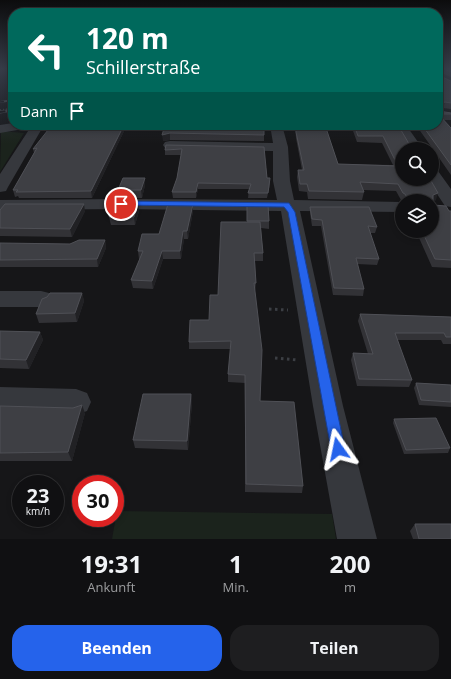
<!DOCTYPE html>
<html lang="de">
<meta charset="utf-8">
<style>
body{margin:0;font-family:"Open Sans",sans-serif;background:#1e1e20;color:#f1f3f6;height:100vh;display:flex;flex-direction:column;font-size:15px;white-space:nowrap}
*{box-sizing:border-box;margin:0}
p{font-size:13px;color:#9c9d9f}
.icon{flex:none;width:22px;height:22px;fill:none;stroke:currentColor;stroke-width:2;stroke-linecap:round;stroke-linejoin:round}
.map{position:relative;height:539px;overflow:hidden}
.drawer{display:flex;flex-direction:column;background:#101012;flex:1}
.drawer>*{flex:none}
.top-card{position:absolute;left:8px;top:8px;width:435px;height:122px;border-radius:16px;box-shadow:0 2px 6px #0003,0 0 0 1px #303032;background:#00695c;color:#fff;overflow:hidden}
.controls{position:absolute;left:395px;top:142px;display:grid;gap:8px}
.controls a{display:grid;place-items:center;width:44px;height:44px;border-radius:50%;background:#101012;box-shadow:0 2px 6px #0003,0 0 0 1px #303032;font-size:20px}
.speed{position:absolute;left:12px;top:475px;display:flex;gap:8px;font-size:20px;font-weight:700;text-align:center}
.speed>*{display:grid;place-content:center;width:52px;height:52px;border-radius:50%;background:#101012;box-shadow:0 2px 6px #0003,0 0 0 1px #303032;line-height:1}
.speed small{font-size:10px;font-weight:400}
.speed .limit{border:6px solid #d22;background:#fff;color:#111}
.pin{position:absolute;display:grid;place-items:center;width:34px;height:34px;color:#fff;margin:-17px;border:2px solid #fff;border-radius:50%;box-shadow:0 1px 4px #0007}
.me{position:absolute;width:44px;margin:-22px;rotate:348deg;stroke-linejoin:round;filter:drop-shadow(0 0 3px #0008)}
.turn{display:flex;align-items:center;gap:14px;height:84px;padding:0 12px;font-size:18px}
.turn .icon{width:52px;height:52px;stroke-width:2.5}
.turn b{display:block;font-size:28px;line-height:34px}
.then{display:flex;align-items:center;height:38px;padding:0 12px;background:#0003;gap:8px;font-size:15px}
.eta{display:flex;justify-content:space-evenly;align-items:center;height:68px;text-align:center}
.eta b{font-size:24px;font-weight:700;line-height:28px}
.cta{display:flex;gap:8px;margin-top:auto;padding:8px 12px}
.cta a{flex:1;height:46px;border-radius:16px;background:#2563eb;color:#fff;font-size:16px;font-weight:700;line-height:46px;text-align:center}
.cta a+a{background:#1e1e20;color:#f1f3f6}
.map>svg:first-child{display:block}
.green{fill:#1b231c}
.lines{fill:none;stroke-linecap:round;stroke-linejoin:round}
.path-far1{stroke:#3c3f44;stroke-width:1.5;stroke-dasharray:1 2;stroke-linecap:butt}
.path{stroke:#3c3f44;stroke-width:3;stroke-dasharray:2.5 3.5;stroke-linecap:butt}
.minor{fill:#36383d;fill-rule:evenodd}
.rail-far1-casing{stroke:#494c52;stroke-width:2}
.rail-casing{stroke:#494c52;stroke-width:3}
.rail-far1{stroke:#111113;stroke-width:1.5;stroke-dasharray:4;stroke-linecap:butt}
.rail{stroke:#111113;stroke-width:2;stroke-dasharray:5.5;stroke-linecap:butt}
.wall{fill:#323236;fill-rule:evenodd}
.shaded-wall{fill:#212124}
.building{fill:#3e3f44;stroke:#4f5056}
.route{fill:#2563eb;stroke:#184099}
</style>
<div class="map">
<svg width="451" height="539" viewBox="0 0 451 539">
<rect width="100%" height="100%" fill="#161618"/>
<!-- green -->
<path class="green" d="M0,131L24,133L0,172L1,134Z
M117,511L332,514L336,539H112Z"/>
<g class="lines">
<!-- path-far1 -->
<path class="path-far1" d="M0,110L13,108"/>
<!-- path -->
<path class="path" d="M269,309L288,310
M275,358L297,360"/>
<!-- minor -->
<path class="minor" d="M13,123V125H30L29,128L0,133V125Z
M32,125H44L8,187L6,191L0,192V174Z
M270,125H282L288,147L290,181L294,200L402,202V212L300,211L343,406L377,539H337L313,406L281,211L121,209L0,210V200L121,199L277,200L273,181V151L170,149L165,148L163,145L165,142L170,141L273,143Z
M394,125H406L423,149H409Z
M432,169L438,171L451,189V207L445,206L427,179H432Z
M0,291H41L49,293L53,299L49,305L41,307H0Z
M0,387L76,389L87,393L91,402L87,411L76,415L0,413Z"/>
<defs>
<path id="rail-far1" d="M0,102L13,100"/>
<path id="rail" d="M0,112L13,110"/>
</defs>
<!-- rail-far1 casing -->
<use href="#rail-far1" class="rail-far1-casing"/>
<!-- rail casing -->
<use href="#rail" class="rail-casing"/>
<!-- rail-far1 -->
<use href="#rail-far1" class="rail-far1"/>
<!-- rail -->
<use href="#rail" class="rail"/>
</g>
<!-- wall -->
<path class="wall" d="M438,68H451V77L439,72Z
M438,75L451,81V109L443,108L439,110V111L451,113V120H444L451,128V175L416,125H438Z
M79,125H127L92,198H19L18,196L15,197L13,190L34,153L33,149L76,129Z
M165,125H256L255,130L264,135V141L170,140L163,141Z
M295,125H398L436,200L433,201V205L449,211H451V268L432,267L416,231H432V201H403L401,200L396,191L363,190L364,192L362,200L308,199L307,192L299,191L297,177L298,170H302L296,138ZM326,128H352L357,142L382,143L393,165L338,164Z
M264,147L267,178L270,184L267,198H248L249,189H198L196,198H173L172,192L177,178L181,155H165V150Z
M145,178V185L142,198H120L118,190Z
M193,204V211L188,239H184L181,259H163L153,289L133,288L131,280L140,259H139L138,251L159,234Z
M247,205L269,221V229L261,228L263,253V261H255L256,283L255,291L260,401L303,486L302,493L245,492V383L228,382V374L231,349H189V342L209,320L218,295L247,222Z
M310,207L377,227L375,233H370L379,259L377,265L357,264L364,289L363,296L333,295L321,226H312L310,213Z
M0,210L85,211L72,237L0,236Z
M139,211L135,225H111L109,217Z
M105,240L106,248L98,267H0V243L70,244Z
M82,293L84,301L77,322L39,323L36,314Z
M360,314L451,317V344H443L441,340H397L412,380L409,387L357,386L351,360L353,353L368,354L358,321Z
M0,331L40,332L43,340L29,369L0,368Z
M416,383L451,385V407L419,405L414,388Z
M191,394L192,403L188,450L135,448L133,440Z
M0,406L85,413L72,461H0Z
M394,419L450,448L448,453L404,454L393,423Z
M415,524L451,539H413L410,531Z"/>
<!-- shaded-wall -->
<path class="shaded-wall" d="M445,102L443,108L438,111V106Z
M124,125H127L92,198L91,191Z
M170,133V140L163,141L162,135Z
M145,178V185L142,198L141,190Z
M270,178V184L267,198L268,193Z
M198,183V189L196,198V192Z
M438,193L436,200L432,202L433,195Z
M138,203L139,211L135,225L134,217Z
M84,204L85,211L72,237L70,229Z
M193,204V211L188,239L187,231Z
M183,231L184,239L181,259L180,251Z
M105,240L106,248L98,267L97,259Z
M162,251L163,259L153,289L152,281Z
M82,293L84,301L77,322L75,313Z
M40,332L43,340L29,369L26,360Z
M191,394L192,403L188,450L187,441Z
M82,405L85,413L72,461L68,452Z"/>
<!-- building -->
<path class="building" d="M442,68H451V72Z
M438,75L451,81V103L445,102L438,106L439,111L451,113V114H438L451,128V165L422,125H438Z
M79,125H124L91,191L16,192L18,190H13L37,148L33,149L48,130L76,129Z
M165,125H255L254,130H264V135L170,133L162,135Z
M296,125H325L338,164L398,166L383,136H358L354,125H398L412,149H402V179H430L438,193L433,195V205L446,206L449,211H451V260L435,259L422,231H432V201H409L405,194L403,193L398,184L360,182L364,192L309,191L307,184H300L298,170H304L296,132Z
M166,145L264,147L267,178H270L268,193H248L251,184L198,183L196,192H172L177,178L182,149L165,150Z
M123,178H145L141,190H118Z
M114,203H138L134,217H109Z
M5,204H84L70,229L0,228V210Z
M168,204H193L187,231H183L180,251H162L152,281L131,280L143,251H138L142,234H159Z
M247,205H268L269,221H247Z
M310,207H369L377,227L368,226L379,259L356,258L364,289L334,288L322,220L312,219Z
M221,222H260L263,253H254L256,283H254L262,350L260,401L294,402L303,486L246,484L245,375L228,374L231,341L189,342L190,320H209L210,295H218Z
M79,240H105L97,259L0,260V243L70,244Z
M50,293H82L75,313L36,314L42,299L47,297Z
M360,314L451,317V337H446L444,333H395L412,380L359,379L353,353L373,354Z
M0,331L40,332L26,360L0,359Z
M416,383L451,385V402L421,400Z
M143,394H191L187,441L133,440Z
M82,405L68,452L0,453V406L73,408Z
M436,418L450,448L406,450L394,419Z
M415,524H451V539H419Z"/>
<!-- sky -->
<linearGradient id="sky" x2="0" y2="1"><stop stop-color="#0c0c0d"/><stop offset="0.48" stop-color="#363c48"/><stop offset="1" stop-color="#363c48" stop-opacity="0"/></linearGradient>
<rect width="451" height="143" fill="url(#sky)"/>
<!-- route -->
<path class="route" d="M121,201L289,203L295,212L345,449L342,454L338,455L333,454L331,449L288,212L284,207L118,205L117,204Z"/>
</svg>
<div class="controls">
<a><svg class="icon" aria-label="search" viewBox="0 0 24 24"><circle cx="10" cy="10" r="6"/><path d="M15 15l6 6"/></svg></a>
<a><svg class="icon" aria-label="layers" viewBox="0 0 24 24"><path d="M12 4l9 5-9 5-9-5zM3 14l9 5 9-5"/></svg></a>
</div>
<div class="speed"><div>23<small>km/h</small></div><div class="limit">30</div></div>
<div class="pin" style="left:121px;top:204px;background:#d93025"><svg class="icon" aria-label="arrive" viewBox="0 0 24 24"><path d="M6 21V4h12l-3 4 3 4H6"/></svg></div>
<svg class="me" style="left:338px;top:449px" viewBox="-20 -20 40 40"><path d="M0-17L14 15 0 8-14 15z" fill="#2563eb" stroke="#fff" stroke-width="4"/></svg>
<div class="top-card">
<div class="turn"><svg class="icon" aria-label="left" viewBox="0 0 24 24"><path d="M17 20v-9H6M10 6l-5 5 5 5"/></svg><div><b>120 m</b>Schillerstraße</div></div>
<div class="then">Dann<svg class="icon" aria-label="arrive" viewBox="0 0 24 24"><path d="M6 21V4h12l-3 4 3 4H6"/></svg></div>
</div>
</div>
<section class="drawer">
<div class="eta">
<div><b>19:31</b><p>Ankunft</p></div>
<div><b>1</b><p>Min.</p></div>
<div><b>200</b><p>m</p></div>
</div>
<div class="cta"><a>Beenden</a><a>Teilen</a></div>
</section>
